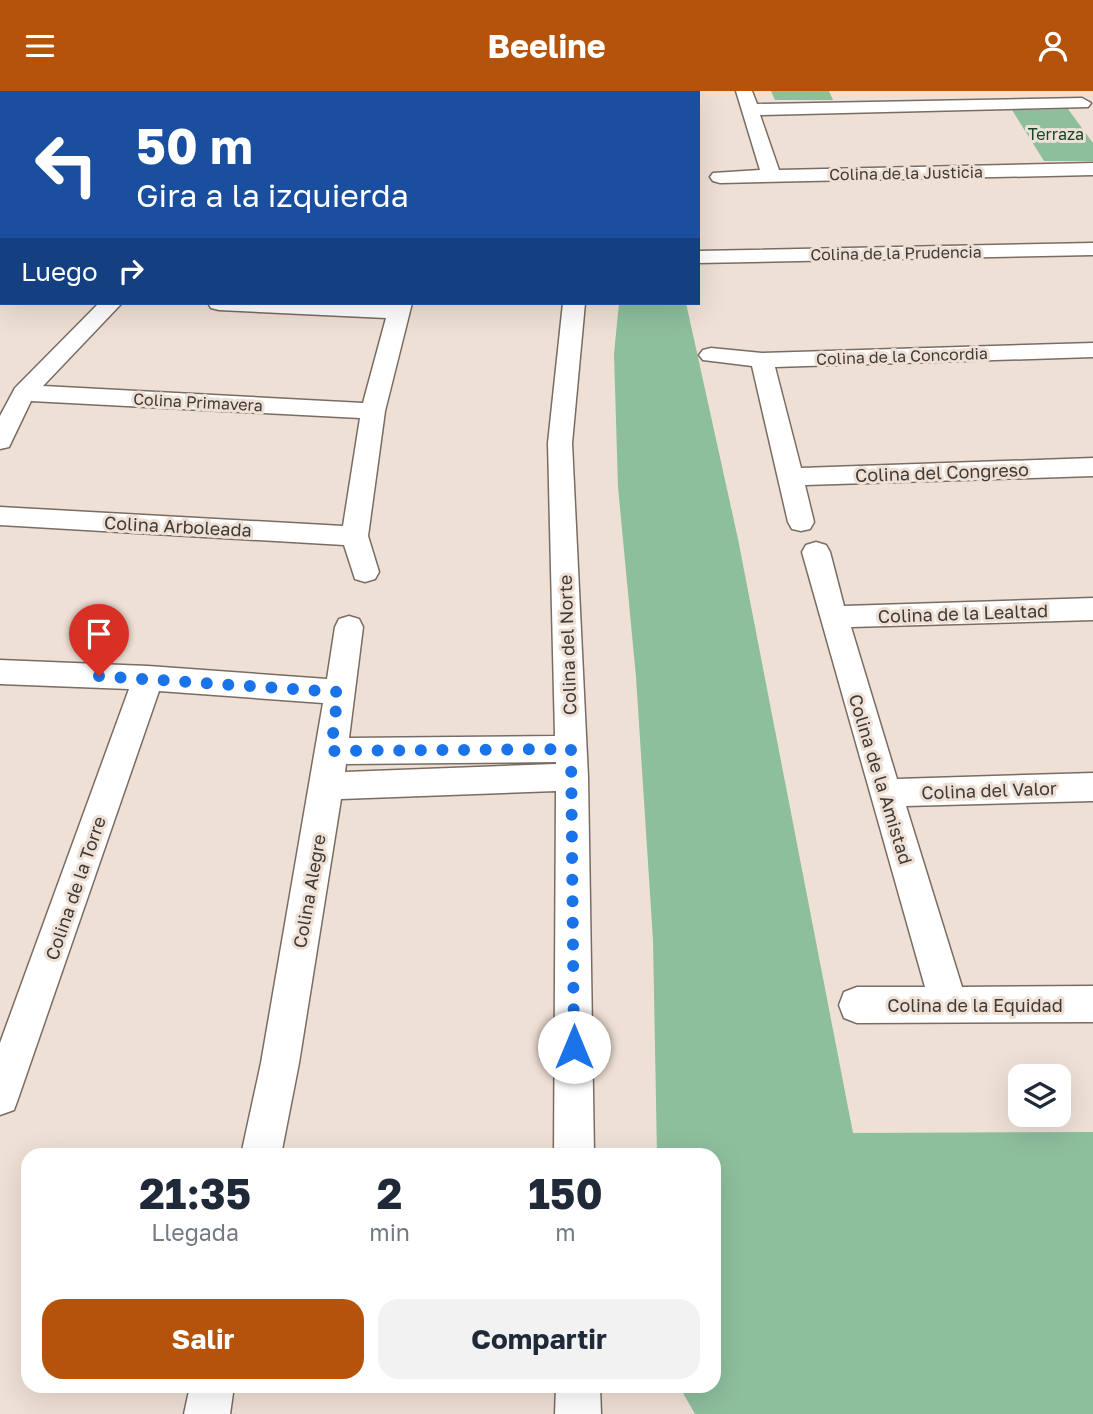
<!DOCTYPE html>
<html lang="es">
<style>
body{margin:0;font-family:"Golos Text",sans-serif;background:#f2f2f3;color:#1f2937;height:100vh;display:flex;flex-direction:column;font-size:26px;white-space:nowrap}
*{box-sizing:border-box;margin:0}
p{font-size:23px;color:#747a83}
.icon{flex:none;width:38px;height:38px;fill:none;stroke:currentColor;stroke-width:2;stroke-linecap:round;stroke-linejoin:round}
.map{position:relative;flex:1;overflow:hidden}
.sheet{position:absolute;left:21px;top:1057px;width:700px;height:245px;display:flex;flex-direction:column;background:#fff;border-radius:21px;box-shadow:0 7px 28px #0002}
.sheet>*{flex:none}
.hud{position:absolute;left:0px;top:0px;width:700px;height:214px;box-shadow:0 7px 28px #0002;background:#1a4fa0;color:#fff;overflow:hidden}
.tools{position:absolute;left:1008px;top:973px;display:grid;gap:14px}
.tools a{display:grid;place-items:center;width:63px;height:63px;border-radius:14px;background:#fff;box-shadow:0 7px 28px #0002;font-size:35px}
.pin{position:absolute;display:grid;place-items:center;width:60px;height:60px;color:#fff;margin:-72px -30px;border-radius:50% 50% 50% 0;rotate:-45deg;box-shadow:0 0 7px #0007}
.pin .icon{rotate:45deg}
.me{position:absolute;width:77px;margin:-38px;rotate:0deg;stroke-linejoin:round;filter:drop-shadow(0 0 5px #0008)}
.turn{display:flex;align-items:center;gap:24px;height:147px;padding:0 21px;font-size:32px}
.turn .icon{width:91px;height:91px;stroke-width:2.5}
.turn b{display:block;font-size:49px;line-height:60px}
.then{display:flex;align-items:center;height:66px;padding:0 21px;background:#0003;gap:14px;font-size:26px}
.eta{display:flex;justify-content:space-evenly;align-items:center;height:119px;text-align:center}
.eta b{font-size:42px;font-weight:700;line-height:49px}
.action{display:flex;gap:14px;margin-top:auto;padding:14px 21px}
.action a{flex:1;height:80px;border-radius:21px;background:#b45309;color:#fff;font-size:28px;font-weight:700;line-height:80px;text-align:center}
.action a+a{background:#f2f2f3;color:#1f2937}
header{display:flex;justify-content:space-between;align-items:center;height:91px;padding:0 21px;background:#b45309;color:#fff;font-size:32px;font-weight:700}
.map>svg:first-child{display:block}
.green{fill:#8dbf9d}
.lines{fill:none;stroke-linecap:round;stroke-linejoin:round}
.lane-casing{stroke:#796c62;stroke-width:3}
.street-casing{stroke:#796c62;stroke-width:3}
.lane{fill:#fff;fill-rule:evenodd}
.street{fill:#fff;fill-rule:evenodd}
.route{stroke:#1a73e8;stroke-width:12;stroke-dasharray:0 21.6}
.labels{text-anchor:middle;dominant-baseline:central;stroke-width:6;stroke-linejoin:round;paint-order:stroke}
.far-park-label{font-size:16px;fill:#124628;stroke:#efe0d5}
.far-street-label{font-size:16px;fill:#403a36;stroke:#efe0d5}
.street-label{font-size:18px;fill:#403a36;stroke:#efe0d5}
</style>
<header><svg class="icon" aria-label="menu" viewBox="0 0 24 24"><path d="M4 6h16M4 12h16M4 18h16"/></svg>Beeline<svg class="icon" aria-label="person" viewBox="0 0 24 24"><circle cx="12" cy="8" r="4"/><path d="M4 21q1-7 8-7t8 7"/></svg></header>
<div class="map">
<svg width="1093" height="1323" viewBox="0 0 1093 1323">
<rect width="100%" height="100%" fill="#efe0d5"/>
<!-- green -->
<path class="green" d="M771,0H829L833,9H775Z
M1068,18L1093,52V70H1044L1012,19Z
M619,212H686L738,448L853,1042L1093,1041V1323H695L679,1295H714V1064H657L653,849L636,586L618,396L614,263Z"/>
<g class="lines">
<defs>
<path id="lane" d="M112,0H121L111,2Z
M0,134H2L0,143Z"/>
<path id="street" d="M230,0H248V2H230Z
M445,0H463V2H445Z
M586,0H604V2H586Z
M736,0H752L757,13L1082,7L1091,12L1088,16L760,24L779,79L1093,72V84L720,92L713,90L710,86L713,82L760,79Z
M1093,152V164L698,172V160Z
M99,212H122L43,295L363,312L386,227L219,219L211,217L208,212L389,214L412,212L385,320L368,445L379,481L375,488L365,491L355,488L344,454L0,434V416L343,435L360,327L31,310L9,356L0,358V325L15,297Z
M563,212H585L572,352L588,686L594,1064H554L556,700L341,708L299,972L281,1064H241L261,972L323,612L159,600L19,1005L14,1019L0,1024V952L129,598L0,593V569L148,575L327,588L335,536L339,528L349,525L359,528L363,536L349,647L555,645L548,352ZM556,671V673L345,681L346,673Z
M1093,252V266L775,276L801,377L1093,367V385L805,394L814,431L810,438L801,440L792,438L788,431L752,275L703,269L699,264L703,259L711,257L762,262Z
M816,451L826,454L830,461L844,515L1093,507V529L851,536L897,688L1093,682V710L906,715L962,896L1093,895V931L857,932L844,927L839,914L844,901L857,896H925L802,461L806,454Z
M190,1295H234L230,1323H184Z
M556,1295H600L601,1323H555Z"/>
</defs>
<!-- lane casing -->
<use href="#lane" class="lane-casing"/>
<!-- street casing -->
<use href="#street" class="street-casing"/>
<!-- lane -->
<use href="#lane" class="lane"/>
<!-- street -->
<use href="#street" class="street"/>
</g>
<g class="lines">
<!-- route -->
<path class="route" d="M99,585L338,601L331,660L571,658L574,956"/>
</g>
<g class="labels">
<!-- far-park labels -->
<g class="far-park-label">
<text x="1056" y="43">Terraza</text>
</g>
<!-- far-street labels -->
<g class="far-street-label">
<text transform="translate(906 82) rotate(-1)">Colina de la Justicia</text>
<text transform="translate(896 162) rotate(-1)">Colina de la Prudencia</text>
<text transform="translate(902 265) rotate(-2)">Colina de la Concordia</text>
<text transform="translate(198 311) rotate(3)">Colina Primavera</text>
</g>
<!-- street labels -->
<g class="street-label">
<text transform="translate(942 381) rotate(-2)">Colina del Congreso</text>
<text transform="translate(178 435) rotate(3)">Colina Arboleada</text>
<text transform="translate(963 522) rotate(-2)">Colina de la Lealtad</text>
<text transform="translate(567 554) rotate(-92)">Colina del Norte</text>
<text transform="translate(881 688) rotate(73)">Colina de la Amistad</text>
<text transform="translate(989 699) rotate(-2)">Colina del Valor</text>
<text transform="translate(75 797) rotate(-71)">Colina de la Torre</text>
<text transform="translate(309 800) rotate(-80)">Colina Alegre</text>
<text x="975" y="914">Colina de la Equidad</text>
</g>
</g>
</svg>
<div class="tools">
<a><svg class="icon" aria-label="layers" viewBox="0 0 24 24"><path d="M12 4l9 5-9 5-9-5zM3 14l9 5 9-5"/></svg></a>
</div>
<div class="pin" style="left:99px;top:585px;background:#d93025"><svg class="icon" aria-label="arrive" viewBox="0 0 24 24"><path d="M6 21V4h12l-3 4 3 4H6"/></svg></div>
<svg class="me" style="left:574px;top:956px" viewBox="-20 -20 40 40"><circle r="19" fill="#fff"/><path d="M0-13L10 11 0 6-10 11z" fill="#1a73e8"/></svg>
<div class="hud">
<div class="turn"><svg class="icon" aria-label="left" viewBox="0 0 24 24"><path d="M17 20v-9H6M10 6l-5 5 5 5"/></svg><div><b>50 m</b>Gira a la izquierda</div></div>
<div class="then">Luego<svg class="icon" aria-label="right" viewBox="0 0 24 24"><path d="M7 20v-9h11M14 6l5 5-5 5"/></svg></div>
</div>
<section class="sheet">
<div class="eta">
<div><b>21:35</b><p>Llegada</p></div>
<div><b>2</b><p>min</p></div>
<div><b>150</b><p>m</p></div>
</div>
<div class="action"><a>Salir</a><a>Compartir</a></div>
</section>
</div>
